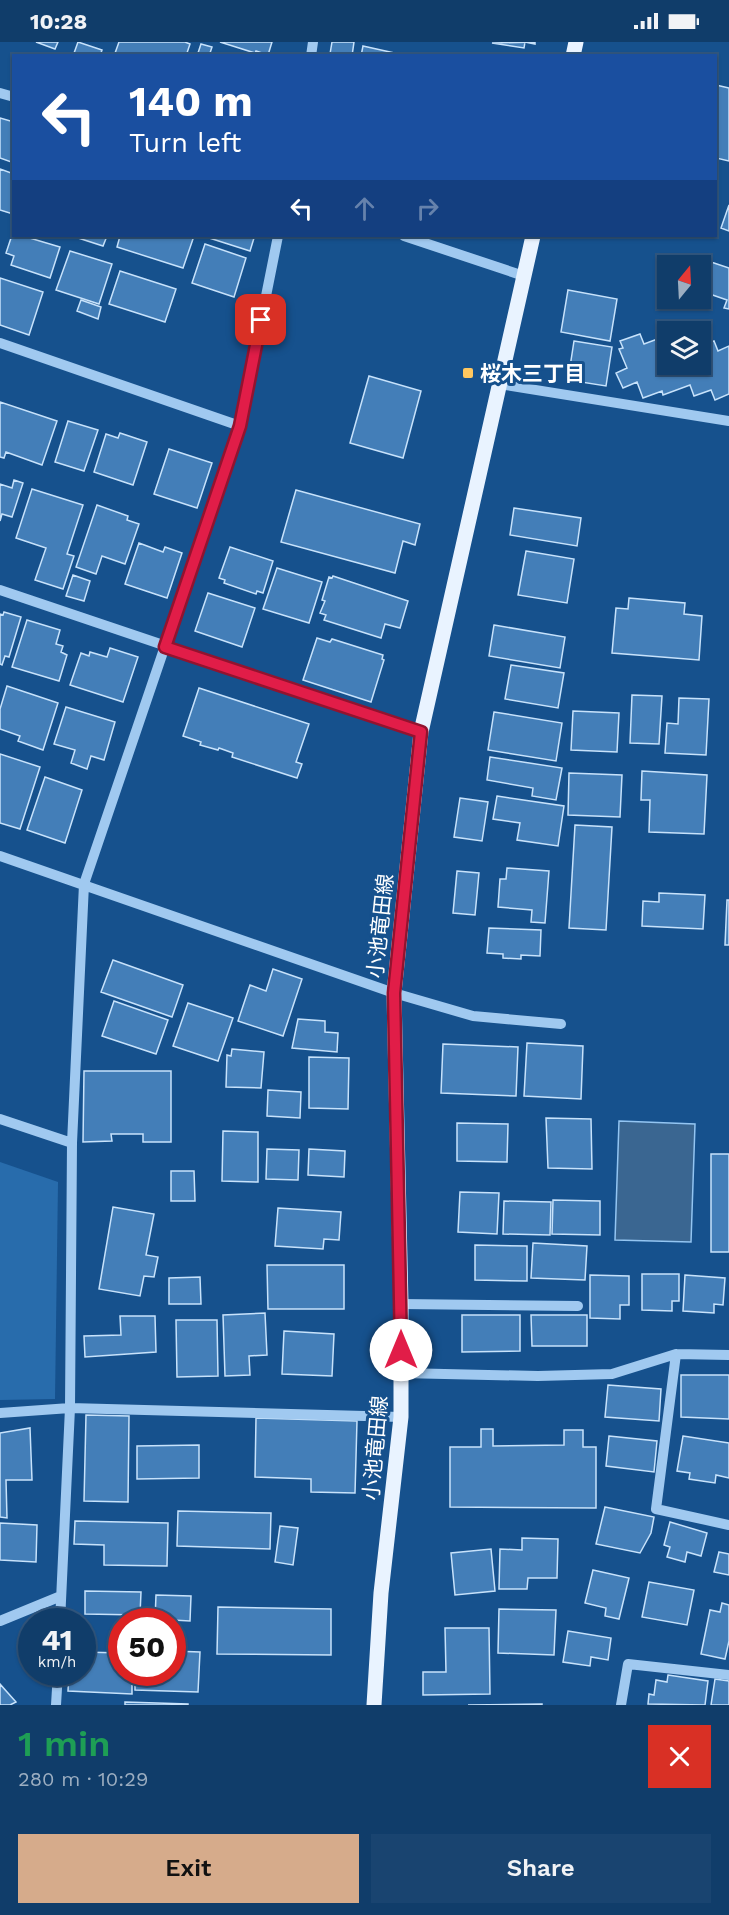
<!DOCTYPE html>
<meta charset="utf-8">
<style>
body{margin:0;font-family:"Work Sans","Noto Sans JP",sans-serif;background:#194470;color:#f1f3f6;height:100vh;display:flex;flex-direction:column;font-size:22px;white-space:nowrap}
*{box-sizing:border-box;margin:0}
p{font-size:20px;color:#9caec1}
.icon{flex:none;width:33px;height:33px;fill:none;stroke:currentColor;stroke-width:2;stroke-linecap:round;stroke-linejoin:round}
.map{position:relative;height:1663px;overflow:hidden}
.sheet{display:flex;flex-direction:column;background:#103d6a;flex:1}
.sheet>*{flex:none}
.top-card{position:absolute;left:12px;top:12px;width:705px;height:183px;border-radius:0px;box-shadow:0 2px 4px #0004,0 0 0 2px #30567e;background:#1a4fa0;color:#fff;overflow:hidden}
.needle{width:39px;rotate:18deg}
.controls{position:absolute;left:657px;top:213px;display:grid;gap:12px}
.controls a{display:grid;place-items:center;width:54px;height:54px;border-radius:0px;background:#103d6a;box-shadow:0 2px 4px #0004,0 0 0 2px #30567e;font-size:30px}
.speed{position:absolute;left:18px;top:1566px;display:flex;gap:12px;font-size:30px;font-weight:700;text-align:center}
.speed>*{display:grid;place-content:center;width:78px;height:78px;border-radius:50%;background:#103d6a;box-shadow:0 2px 4px #0004,0 0 0 2px #30567e;line-height:1}
.speed small{font-size:15px;font-weight:400}
.speed .limit{border:9px solid #d22;background:#fff;color:#111}
.pin{position:absolute;display:grid;place-items:center;width:51px;height:51px;color:#fff;margin:-26px;border-radius:12px;box-shadow:0 3px 9px #0006}
.me{position:absolute;width:66px;margin:-33px;rotate:0deg;stroke-linejoin:round;filter:drop-shadow(0 0 4px #0008)}
.turn{display:flex;align-items:center;gap:21px;height:126px;padding:0 18px;font-size:27px}
.turn .icon{width:78px;height:78px;stroke-width:2.5}
.turn b{display:block;font-size:42px;line-height:51px}
.lanes{display:flex;align-items:center;height:57px;padding:0 18px;background:#0003;justify-content:center;gap:30px;direction:ltr}
.lanes .off{opacity:.35}
.round{display:grid;place-items:center;flex:none;width:63px;height:63px;border-radius:0px;background:#194470}
.head{display:flex;align-items:center;justify-content:space-between;height:102px;padding:0 18px}
h1{font-size:36px;font-weight:600;line-height:45px;color:#1e9e55}
.primary-button{display:flex;gap:12px;margin-top:auto;padding:12px 18px}
.primary-button a{flex:1;height:69px;border-radius:0px;background:#d6ab8b;color:#111;font-size:24px;font-weight:600;line-height:69px;text-align:center}
.primary-button a+a{background:#194470;color:#f1f3f6}
.status{display:flex;justify-content:space-between;align-items:center;height:42px;padding:0 30px;background:#103d6a;direction:ltr}
.status svg{height:16px;fill:currentColor}
.map>svg:first-child{display:block}
.green{fill:#286cac}
.water{fill:#3a6691;stroke:#93c5f2;stroke-width:1.5}
.building{fill:#437eb8;stroke:#c7e2fb;stroke-width:1.5}
.lines{fill:none;stroke-linecap:round;stroke-linejoin:round}
.minor{stroke:#a0c9f0;stroke-width:10}
.major{stroke:#e9f3ff;stroke-width:15}
.route-casing{stroke:#92132f;stroke-width:15}
.route{stroke:#e11d48;stroke-width:10}
.poi-dot{fill:#ffc75f;stroke:#16518d;stroke-width:2}
.labels{text-anchor:middle;dominant-baseline:central;stroke-width:6;stroke-linejoin:round;paint-order:stroke}
.poi-label{font-size:21px;font-weight:bold;fill:#fff;stroke:#16518d;text-anchor:start}
.street-label{font-size:21px;fill:#fff;stroke:#16518d}
</style>
<div class="status"><b>10:28</b><svg viewBox="0 0 49 12"><path d="M0 12V9h3v3zM5 12V6h3v6zM10 12V3h3v9zM15 12V0h3v12zM26 1h20v11H26zM47 4h2v5h-2z"/></svg></div>
<div class="map">
<svg width="729" height="1663" viewBox="0 0 729 1663">
<rect width="100%" height="100%" fill="#16518d"/>
<!-- green -->
<path class="green" d="M0,1120L58,1140L55,1357L0,1358Z"/>
<!-- water -->
<path class="water" d="M619,1079L695,1082L691,1200L615,1198Z"/>
<!-- building -->
<path class="building" d="M36,0H58L55,7Z
M78,0L102,8L100,14H73Z
M119,0H185L190,2L186,14H114Z
M220,0H272L268,13L256,9L255,11Z
M332,0H354L352,14L330,12Z
M525,0L524,6L492,1L535,0V2Z
M201,2L212,5L209,14H197Z
M363,4L408,14H361Z
M716,43L729,46V119L716,116Z
M0,76L14,80V121L0,116Z
M0,127L14,132L13,172L0,168Z
M729,163V189L721,186Z
M13,190L14,194H23L60,205L50,236L11,223L14,214L6,211Z
M72,194H107L103,204Z
M120,194H194L183,226L117,205Z
M203,194H247L254,196L250,209Z
M205,202L246,216L234,255L192,241Z
M70,209L112,222L99,262L56,248Z
M711,220L729,226V267L724,266L727,258L701,249Z
M120,229L176,247L165,280L109,262Z
M0,236L43,250L29,293L0,283Z
M568,248L617,257L610,299L561,290Z
M81,258L101,265L98,277L77,269Z
M640,292L644,302L668,293V322H700V304L714,299L718,309L729,304V352L715,358L711,348L694,354L690,343L663,353L662,349L643,356L637,340L623,346L616,331L627,326L619,307L623,306L620,299Z
M574,299L612,305L606,344L568,338Z
M369,334L421,349L403,416L350,401Z
M0,360L57,379L42,423L6,410L4,416L0,415Z
M68,379L98,388L84,429L55,420Z
M120,391L147,400L133,443L94,430L106,392L118,396Z
M169,407L212,421L197,466L154,452Z
M14,438L23,441L12,475L2,472L0,479V442L12,446Z
M32,447L83,463L67,512L74,514L63,547L35,538L46,506L16,496Z
M296,448L420,482L415,503L403,499L395,531L281,500Z
M97,463L128,474L127,478L139,482L125,522L102,514L96,532L76,525Z
M514,466L581,476L577,504L510,493Z
M139,501L163,510L165,505L182,511L167,556L125,542Z
M230,505L273,519L263,551L257,549L256,552L224,541L225,538L219,536Z
M526,509L574,517L567,561L518,553Z
M277,526L322,540L309,581L263,567Z
M73,533L90,539L84,559L66,554Z
M333,534L408,559L400,586L385,582L381,596L324,578L326,573L320,571L325,559L322,558L329,535L332,536Z
M208,551L255,566L242,605L195,589Z
M629,556L685,561L684,572L702,574L699,618L612,611L616,566L628,567Z
M4,570L21,575L9,615L5,614L2,623L0,622V572L3,573Z
M27,578L60,588L56,602L63,604L61,610L67,613L59,639L12,625Z
M494,583L565,595L560,626L489,614Z
M317,596L330,600L332,597L383,613L382,617L384,618L371,660L303,638Z
M110,606L138,615L123,660L70,643L81,611L89,614L90,610L107,615Z
M511,623L564,631L558,666L505,657Z
M7,644L58,661L43,708L18,699L20,694L0,687V667Z
M199,646L309,682L296,720L302,722L297,736L232,715L233,711L219,706L218,708L200,703L201,700L183,694Z
M632,653L662,654L659,702L630,701Z
M679,656L709,657L706,713L665,711L667,681L678,682Z
M66,665L115,680L104,718L91,714L87,727L71,721L75,708L54,702Z
M573,669L619,671L617,710L571,708Z
M494,670L562,681L556,719L488,708Z
M0,712L40,725L20,787L0,781Z
M490,715L562,726L556,758L532,754L533,746L487,738Z
M642,729L707,733L704,792L649,790L650,758H641Z
M569,731L622,733L620,775L568,773Z
M45,735L82,748L65,801L27,788Z
M497,754L564,764L558,804L517,798L520,781L493,777Z
M460,756L488,760L482,799L454,795Z
M575,783L612,785L606,888L569,886Z
M507,826L549,829L545,881L531,880L532,868L498,865L500,837H506Z
M457,829L479,831L475,873L453,871Z
M659,851L705,853L703,887L642,884L643,859L659,860Z
M727,858H729V903H725Z
M489,886L541,888L540,914L521,913V917L503,916V912L487,911Z
M113,918L183,943L172,975L101,950Z
M273,927L302,937L283,994L238,979L250,943L266,949Z
M114,959L168,978L156,1012L102,994Z
M188,961L233,976L218,1019L173,1004Z
M298,977L325,979V990L338,991L337,1010L292,1006Z
M527,1001L583,1004L581,1057L524,1054Z
M443,1002L518,1005L516,1054L441,1051Z
M232,1007L264,1010L261,1046L226,1045L227,1013L231,1014Z
M309,1015L349,1016L348,1067L309,1066Z
M84,1029H171V1100H143V1092H111L112,1099L83,1100Z
M268,1048L301,1050L300,1076L267,1074Z
M546,1076L591,1077L592,1127L548,1126Z
M457,1081L508,1082L507,1120L457,1119Z
M223,1089L258,1090V1140L222,1139Z
M267,1107L299,1108L298,1138L266,1137Z
M309,1107L345,1109L344,1135L308,1133Z
M711,1112H729V1210H711Z
M171,1129H194L195,1159H171Z
M460,1150L499,1151L497,1192L458,1190Z
M553,1158L600,1159V1193L552,1192Z
M504,1159L551,1160L550,1193L503,1192Z
M113,1165L154,1172L146,1213L158,1215L154,1235L144,1234L140,1254L99,1247Z
M278,1166L341,1170L339,1198L324,1197L323,1207L275,1204Z
M533,1201L587,1204L585,1238L531,1236Z
M475,1203L527,1204V1239L475,1238Z
M267,1223H344V1267H268Z
M642,1232H679V1259H672V1269L642,1268Z
M590,1233L629,1234V1263H620V1277L590,1276Z
M685,1233L725,1236L723,1263L714,1262V1271L683,1269Z
M200,1235L201,1262H169V1236Z
M265,1271L267,1313L249,1314L250,1333L225,1334L223,1273Z
M462,1273H520V1309L462,1310Z
M531,1273H587V1304H532Z
M120,1274H155L156,1310L85,1315L84,1294L121,1293Z
M176,1278H217L218,1334L177,1335Z
M284,1289L334,1292L332,1334L282,1332Z
M681,1333H729V1377L681,1375Z
M608,1343L661,1347L659,1379L605,1375Z
M86,1373L129,1374L128,1460L84,1459Z
M256,1376L357,1379L355,1451L311,1450V1437L255,1435Z
M30,1386L32,1438H6L7,1476L0,1475V1391Z
M481,1387H493V1404L564,1403V1388H583V1405H596V1466L450,1465V1405H481Z
M609,1394L657,1399L654,1430L606,1424Z
M683,1394L729,1401V1436L716,1433L715,1441L689,1437L690,1431L677,1429Z
M199,1403V1436L137,1437V1404Z
M605,1465L654,1475L651,1491L640,1511L596,1502Z
M178,1469L271,1471L270,1507L177,1504Z
M75,1479L168,1481L167,1524L104,1523V1503L74,1502Z
M670,1480L707,1491L701,1514L687,1510L685,1520L667,1515L670,1505L664,1503Z
M0,1481L37,1483L36,1520L0,1518Z
M280,1484L298,1486L293,1523L275,1520Z
M522,1496L558,1497L557,1536H528L527,1547H499L500,1507L522,1508Z
M491,1507L495,1549L455,1553L451,1511Z
M719,1510L729,1512V1533L714,1530Z
M593,1528L629,1536L619,1577L605,1574L606,1566L585,1561Z
M649,1540L694,1548L687,1583L642,1575Z
M85,1549L141,1550L140,1573L85,1572Z
M156,1553L191,1554L190,1579L155,1577Z
M722,1561L729,1563V1599L725,1617L701,1612L710,1568L720,1570Z
M218,1565L331,1567V1613L217,1612Z
M499,1567L556,1568L554,1613L498,1611Z
M445,1586H489L490,1652L423,1653V1630H446Z
M568,1589L611,1596L608,1618L591,1615L590,1624L563,1620Z
M172,1609L200,1610L198,1650L135,1648V1630H172Z
M82,1610L122,1611V1630H132V1652L68,1649L69,1630H82Z
M668,1633L708,1639L705,1663L648,1662L649,1652L654,1653L656,1638L667,1640Z
M715,1637L729,1639V1663H711Z
M0,1642L16,1660L10,1663H0Z
M125,1660L188,1662V1663H125Z
M542,1662V1663H468Z"/>
<g class="lines">
<!-- minor -->
<path class="minor" d="M311,14L313,0
M0,51L14,55
M404,194L524,234
M0,301L240,384
M499,342L729,379
M0,548L421,690
M0,814L394,951L473,974L561,982
M0,1077L72,1101
M401,1262L578,1264
M676,1312L656,1467L729,1483
M401,1331L538,1334L612,1332L676,1312L729,1313
M0,1371L70,1366L401,1375
M0,1579L61,1554
M60,1580L70,1366L72,1101L84,842L240,384L278,194
M56,1663L58,1630
M621,1663L628,1622L729,1633"/>
<!-- major -->
<path class="major" d="M573,14L576,0
M374,1663L381,1551L401,1375V1262L394,951L421,690L533,194"/>
</g>
<g class="lines">
<defs>
<path id="route" d="M261,278L240,384L165,605L421,690L394,951L401,1308"/>
</defs>
<!-- route casing -->
<use href="#route" class="route-casing"/>
<!-- route -->
<use href="#route" class="route"/>
</g>
<!-- markers -->
<rect class="poi-dot" x="462" y="325" width="12" height="12" rx="3"/>
<g class="labels">
<!-- poi labels -->
<g class="poi-label">
<text x="480" y="331">桜木三丁目</text>
</g>
<!-- street labels -->
<g class="street-label">
<text transform="translate(380 884) rotate(-84)">小池竜田線</text>
<text transform="translate(375 1406) rotate(-85)">小池竜田線</text>
</g>
</g>
</svg>
<div class="controls">
<a><svg class="needle" viewBox="-14 -14 28 28"><path d="M0-13l5 13h-10z" fill="#e53935"/><path d="M0 13l5-13h-10z" fill="#9caec1"/></svg></a>
<a><svg class="icon" aria-label="layers" viewBox="0 0 24 24"><path d="M12 4l9 5-9 5-9-5zM3 14l9 5 9-5"/></svg></a>
</div>
<div class="speed"><div>41<small>km/h</small></div><div class="limit">50</div></div>
<div class="pin" style="left:261px;top:278px;background:#d93025"><svg class="icon" aria-label="arrive" viewBox="0 0 24 24"><path d="M6 21V4h12l-3 4 3 4H6"/></svg></div>
<svg class="me" style="left:401px;top:1308px" viewBox="-20 -20 40 40"><circle r="19" fill="#fff"/><path d="M0-13L10 11 0 6-10 11z" fill="#e11d48"/></svg>
<div class="top-card">
<div class="turn"><svg class="icon" aria-label="left" viewBox="0 0 24 24"><path d="M17 20v-9H6M10 6l-5 5 5 5"/></svg><div><b>140 m</b>Turn left</div></div>
<div class="lanes"><svg class="icon" aria-label="left" viewBox="0 0 24 24"><path d="M17 20v-9H6M10 6l-5 5 5 5"/></svg><svg class="icon off" aria-label="ahead" viewBox="0 0 24 24"><path d="M12 20V5M6 11l6-6 6 6"/></svg><svg class="icon off" aria-label="right" viewBox="0 0 24 24"><path d="M7 20v-9h11M14 6l5 5-5 5"/></svg></div>
</div>
</div>
<section class="sheet">
<div class="head"><div><h1>1 min</h1><p>280 m · 10:29</p></div><a class="round" style="background:#d93025;color:#fff"><svg class="icon" aria-label="close" viewBox="0 0 24 24"><path d="M6 6l12 12M18 6L6 18"/></svg></a></div>
<div class="primary-button"><a>Exit</a><a>Share</a></div>
</section>
